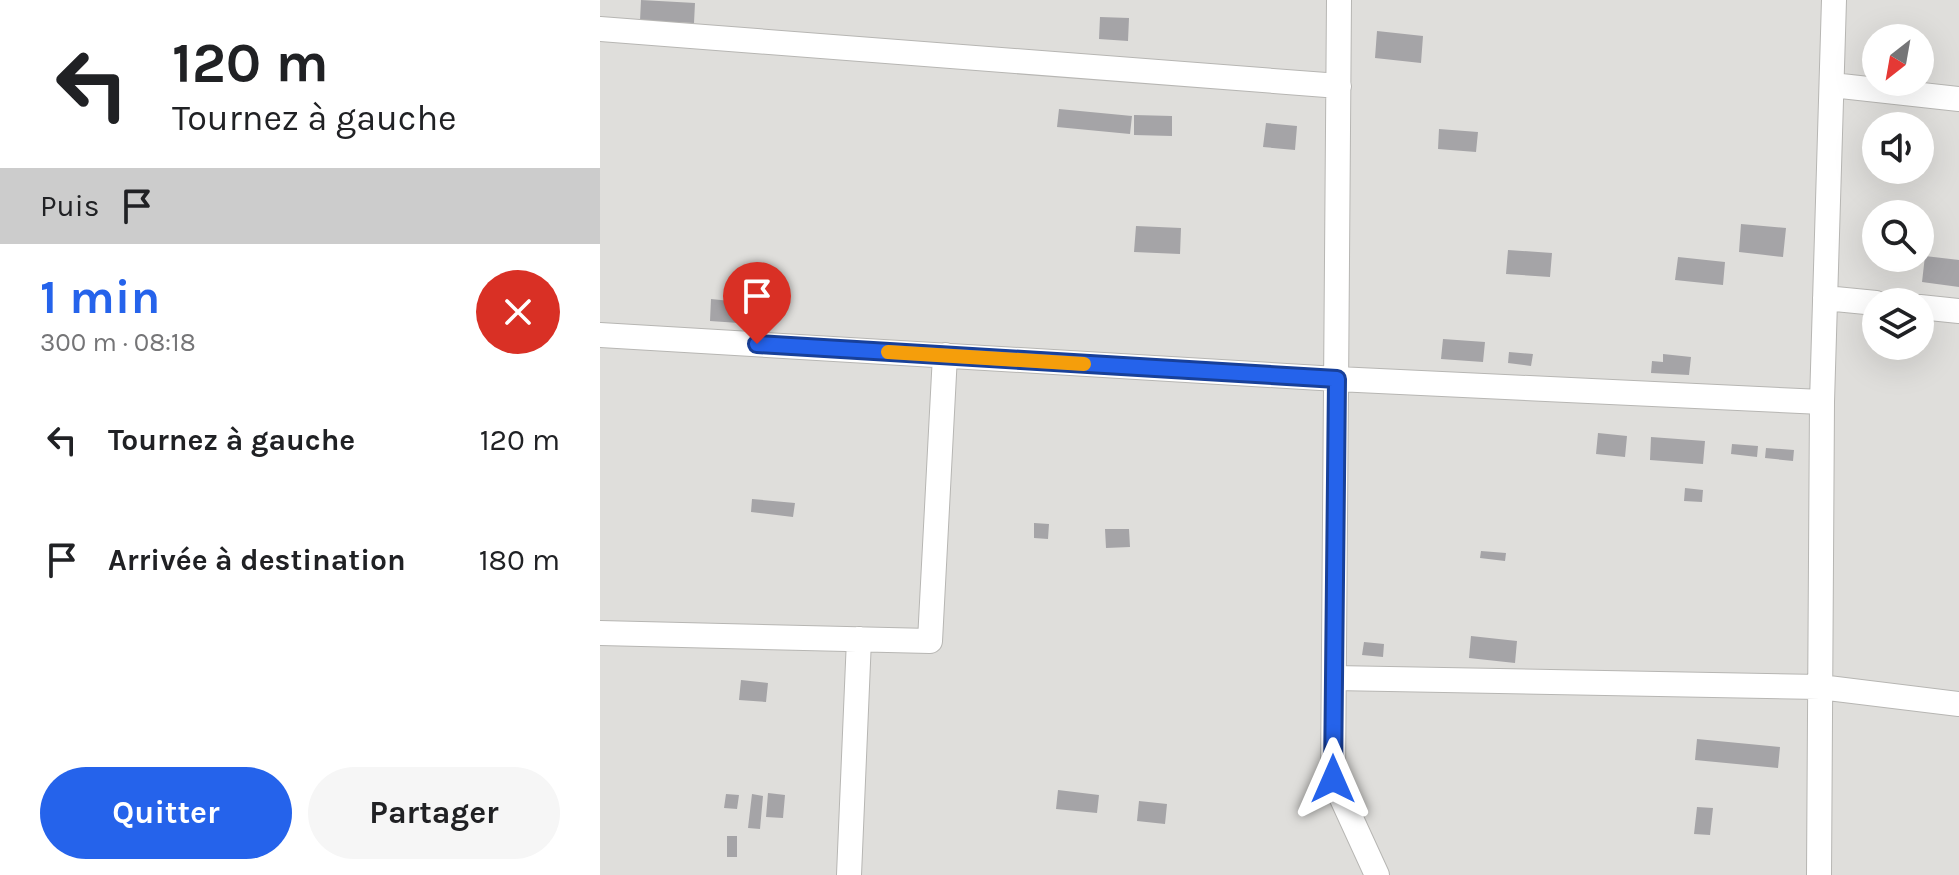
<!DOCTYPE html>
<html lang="fr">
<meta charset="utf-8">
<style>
body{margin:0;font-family:Karla,sans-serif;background:#f6f6f6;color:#202124;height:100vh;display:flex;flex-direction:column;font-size:30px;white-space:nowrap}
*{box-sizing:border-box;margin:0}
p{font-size:26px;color:#757577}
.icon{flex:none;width:44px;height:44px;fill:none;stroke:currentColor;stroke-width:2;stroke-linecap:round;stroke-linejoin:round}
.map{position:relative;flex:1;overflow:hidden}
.sheet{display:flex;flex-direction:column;background:#fff;width:600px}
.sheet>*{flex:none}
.hud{background:#fff;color:#202124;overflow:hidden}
.needle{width:52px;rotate:211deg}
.buttons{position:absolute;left:1262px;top:24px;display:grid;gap:16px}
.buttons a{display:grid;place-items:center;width:72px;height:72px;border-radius:50%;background:#fff;box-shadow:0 8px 32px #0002;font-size:40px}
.pin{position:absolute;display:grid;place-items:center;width:68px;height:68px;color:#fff;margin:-82px -34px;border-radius:50% 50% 50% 0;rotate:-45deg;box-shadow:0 0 8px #0007}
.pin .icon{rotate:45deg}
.me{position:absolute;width:88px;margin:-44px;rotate:0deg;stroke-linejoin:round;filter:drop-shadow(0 0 6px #0008)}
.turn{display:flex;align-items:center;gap:28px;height:168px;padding:0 40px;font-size:36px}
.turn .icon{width:104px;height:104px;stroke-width:2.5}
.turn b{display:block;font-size:56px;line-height:68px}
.then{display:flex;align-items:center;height:76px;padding:0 40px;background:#0003;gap:16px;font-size:30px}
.round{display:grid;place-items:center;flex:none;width:84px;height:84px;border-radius:42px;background:#f6f6f6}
.headline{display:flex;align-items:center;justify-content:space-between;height:136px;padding:0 40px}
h1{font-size:48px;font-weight:700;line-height:60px;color:#2563eb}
.primary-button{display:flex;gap:16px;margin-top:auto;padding:16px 40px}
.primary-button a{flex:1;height:92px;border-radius:48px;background:#2563eb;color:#fff;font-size:32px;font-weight:700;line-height:92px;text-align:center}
.primary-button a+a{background:#f6f6f6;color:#202124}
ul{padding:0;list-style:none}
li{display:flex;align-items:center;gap:24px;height:120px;padding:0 40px}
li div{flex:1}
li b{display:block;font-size:30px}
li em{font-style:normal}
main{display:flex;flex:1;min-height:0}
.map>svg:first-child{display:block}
.building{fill:#a5a4a7}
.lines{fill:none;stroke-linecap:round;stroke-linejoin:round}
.minor-casing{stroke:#b7b6b3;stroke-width:26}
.minor{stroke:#fff;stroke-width:24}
.route-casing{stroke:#184099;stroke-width:20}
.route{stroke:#2563eb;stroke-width:14}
.slow{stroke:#f59e0b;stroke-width:14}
</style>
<main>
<section class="sheet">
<div class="hud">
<div class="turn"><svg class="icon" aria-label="left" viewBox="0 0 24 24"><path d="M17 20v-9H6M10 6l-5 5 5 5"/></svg><div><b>120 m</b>Tournez à gauche</div></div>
<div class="then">Puis<svg class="icon" aria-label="arrive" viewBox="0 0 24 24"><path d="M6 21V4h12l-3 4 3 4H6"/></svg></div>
</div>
<div class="headline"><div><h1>1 min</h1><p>300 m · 08:18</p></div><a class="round" style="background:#d93025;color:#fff"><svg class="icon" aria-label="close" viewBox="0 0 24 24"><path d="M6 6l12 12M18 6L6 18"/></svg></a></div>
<ul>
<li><svg class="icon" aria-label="left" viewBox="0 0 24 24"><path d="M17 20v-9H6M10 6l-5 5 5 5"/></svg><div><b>Tournez à gauche</b></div><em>120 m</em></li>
<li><svg class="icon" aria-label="arrive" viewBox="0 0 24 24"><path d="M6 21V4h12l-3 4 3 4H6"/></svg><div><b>Arrivée à destination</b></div><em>180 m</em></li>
</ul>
<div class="primary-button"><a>Quitter</a><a>Partager</a></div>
</section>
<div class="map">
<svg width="1359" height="875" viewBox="0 0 1359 875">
<rect width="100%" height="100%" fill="#dfdedb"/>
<!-- building -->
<path class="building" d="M41,0L95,3L94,23L40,21Z
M500,17L529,18L528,41L499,39Z
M777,31L823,36L821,63L775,58Z
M459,109L532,116L530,134L457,127Z
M534,115L572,116V136L534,135Z
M666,123L697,126L695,150L663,147Z
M839,129L878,132L876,152L838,149Z
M1141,224L1186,228L1183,257L1139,252Z
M536,226L581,228L580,254L534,252Z
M908,250L952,253L950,277L906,274Z
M1325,256L1359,260V287L1322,282Z
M1078,257L1125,262L1123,285L1075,280Z
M111,299L140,302L139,323L110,321Z
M843,339L885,342L883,362L841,359Z
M909,352L933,354L931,366L908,363Z
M1063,354L1091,357L1089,375L1051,373L1052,361L1063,362Z
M998,433L1027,436L1025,457L996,454Z
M1051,437L1105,441L1103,464L1050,460Z
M1132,444L1158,446L1157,457L1131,454Z
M1166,448L1194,450L1193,461L1165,458Z
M1085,488L1103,490L1102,502L1084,501Z
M152,499L195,503L193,517L151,512Z
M434,523L449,524L448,539L434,538Z
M505,529H529L530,547L506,548Z
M881,551L906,553L905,561L880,558Z
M871,636L917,641L915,663L869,658Z
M764,642L784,644L783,657L762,655Z
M141,680L168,683L166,702L139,700Z
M1097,739L1180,747L1178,768L1095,760Z
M458,790L499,795L497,813L456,809Z
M168,793L185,795L183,818L166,817Z
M126,794L139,795L137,809L124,808Z
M152,794L163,796L160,829L148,828Z
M539,801L567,804L565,824L537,821Z
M1097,807L1113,808L1110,835L1094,834Z
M127,836H137V857H127Z"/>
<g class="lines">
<defs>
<path id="minor" d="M739,0L733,779L777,875
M0,29L739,86
M1232,85L1359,99
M1225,298L1276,303
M1320,307L1359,311
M0,335L737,379L1222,402
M0,633L330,641L345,355
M734,678L1220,687L1359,704
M249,875L259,639
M1219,875L1222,402L1234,0"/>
</defs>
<!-- minor casing -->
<use href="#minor" class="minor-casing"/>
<!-- minor -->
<use href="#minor" class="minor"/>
</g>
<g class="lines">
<defs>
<path id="route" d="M157,344L737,379L733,779"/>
</defs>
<!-- route casing -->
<use href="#route" class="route-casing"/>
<!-- route -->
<use href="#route" class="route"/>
<!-- slow -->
<path class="slow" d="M288,352L484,364"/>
</g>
</svg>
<div class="buttons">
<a><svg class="needle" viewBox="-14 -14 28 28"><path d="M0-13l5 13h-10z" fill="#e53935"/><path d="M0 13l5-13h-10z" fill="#757577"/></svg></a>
<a><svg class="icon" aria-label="sound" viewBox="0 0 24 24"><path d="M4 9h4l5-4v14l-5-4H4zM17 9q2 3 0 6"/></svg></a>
<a><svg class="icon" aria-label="search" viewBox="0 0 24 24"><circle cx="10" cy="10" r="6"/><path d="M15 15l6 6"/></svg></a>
<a><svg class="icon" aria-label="layers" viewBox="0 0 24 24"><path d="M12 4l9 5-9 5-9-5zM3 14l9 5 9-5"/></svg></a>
</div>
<div class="pin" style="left:157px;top:344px;background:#d93025"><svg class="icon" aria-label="arrive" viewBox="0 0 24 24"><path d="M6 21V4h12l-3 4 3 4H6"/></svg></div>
<svg class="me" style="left:733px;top:779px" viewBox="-20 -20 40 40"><path d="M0-17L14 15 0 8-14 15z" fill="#2563eb" stroke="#fff" stroke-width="4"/></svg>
</div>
</main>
